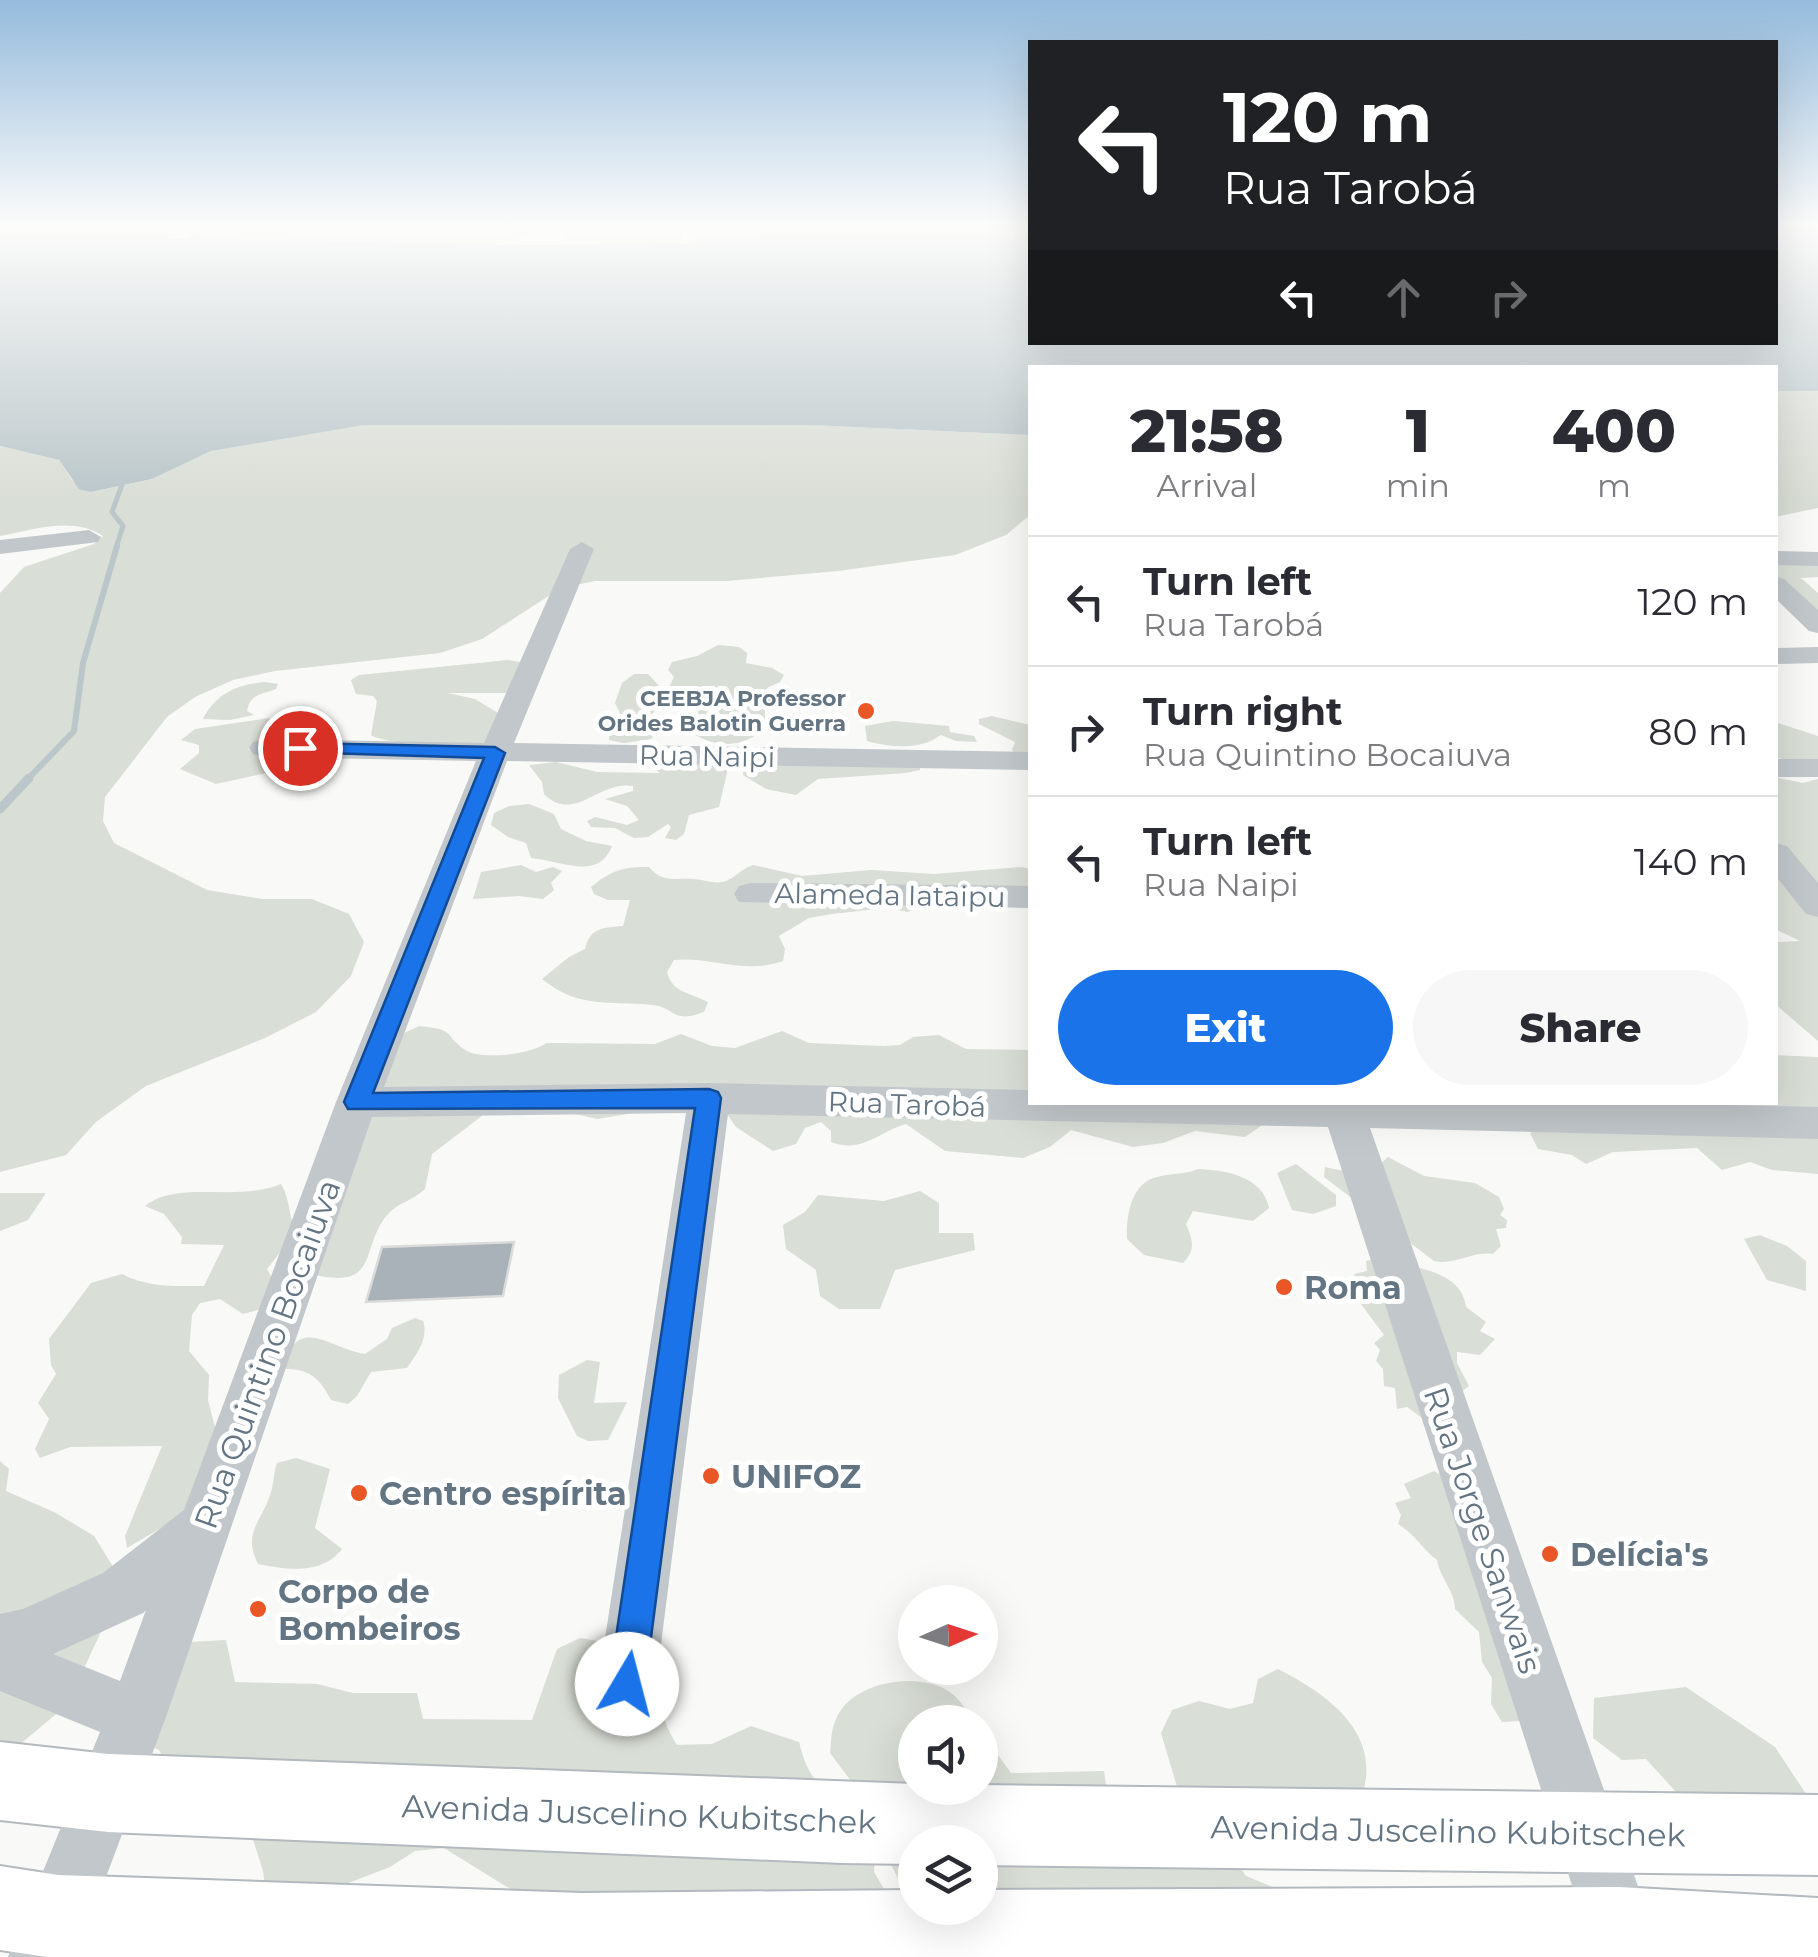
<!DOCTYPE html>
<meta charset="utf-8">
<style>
body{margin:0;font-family:Montserrat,sans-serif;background:#f7f7f7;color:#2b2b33;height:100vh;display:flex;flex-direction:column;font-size:38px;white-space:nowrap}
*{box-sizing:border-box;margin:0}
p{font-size:32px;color:#7c7c81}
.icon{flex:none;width:55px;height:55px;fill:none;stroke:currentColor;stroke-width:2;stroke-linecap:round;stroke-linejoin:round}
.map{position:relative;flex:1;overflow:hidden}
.side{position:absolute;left:1028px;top:365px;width:750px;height:740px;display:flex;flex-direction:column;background:#fff;border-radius:0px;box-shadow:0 10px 40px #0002}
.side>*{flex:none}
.guide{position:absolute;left:1028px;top:40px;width:750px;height:305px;border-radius:0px;box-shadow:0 10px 40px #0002;background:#202124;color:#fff;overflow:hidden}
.needle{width:65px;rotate:87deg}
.tools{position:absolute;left:898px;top:1585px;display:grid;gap:20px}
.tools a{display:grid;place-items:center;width:100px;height:100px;border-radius:50%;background:#fff;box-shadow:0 10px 40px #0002;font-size:50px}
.pin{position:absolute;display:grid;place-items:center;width:85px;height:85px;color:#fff;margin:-42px;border:5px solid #fff;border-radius:50%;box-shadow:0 2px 10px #0007}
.me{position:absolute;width:110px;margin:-55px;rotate:8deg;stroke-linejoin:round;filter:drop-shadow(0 0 8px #0008)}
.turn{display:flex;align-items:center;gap:35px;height:210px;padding:0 30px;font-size:45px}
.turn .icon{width:130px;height:130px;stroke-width:2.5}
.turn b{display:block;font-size:70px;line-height:85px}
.lanes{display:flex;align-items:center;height:95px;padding:0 30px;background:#0003;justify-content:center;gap:50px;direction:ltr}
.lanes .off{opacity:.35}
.eta{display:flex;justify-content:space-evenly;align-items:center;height:170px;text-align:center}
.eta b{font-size:60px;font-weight:800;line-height:70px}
.cta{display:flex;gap:20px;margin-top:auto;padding:20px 30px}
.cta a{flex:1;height:115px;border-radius:60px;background:#1a73e8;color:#fff;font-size:40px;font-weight:800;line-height:115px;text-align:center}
.cta a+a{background:#f7f7f7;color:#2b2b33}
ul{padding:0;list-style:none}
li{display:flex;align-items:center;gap:30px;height:130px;padding:0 30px;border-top:2px solid #e1e1e2}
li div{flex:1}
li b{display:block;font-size:38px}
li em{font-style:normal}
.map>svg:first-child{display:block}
.green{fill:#d9ded6;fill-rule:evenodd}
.water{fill:#bac6ca}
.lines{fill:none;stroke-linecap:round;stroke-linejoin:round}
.stream-far2{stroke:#bac6ca;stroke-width:5}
.stream-far1{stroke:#bac6ca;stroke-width:6}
.stream{stroke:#bac6ca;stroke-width:9}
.building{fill:#a9b2b9;stroke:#dbdbd9;stroke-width:2.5}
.major-casing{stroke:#b3b9be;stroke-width:4}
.minor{fill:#c2c7cb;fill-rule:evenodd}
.major{fill:#fff;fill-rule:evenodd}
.route{fill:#1a73e8;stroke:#114b97;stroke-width:2.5}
.poi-dot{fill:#ea5726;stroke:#fff;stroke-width:4}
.labels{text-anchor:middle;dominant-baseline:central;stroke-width:10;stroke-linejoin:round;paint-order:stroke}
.far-poi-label{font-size:22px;font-weight:bold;fill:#637483;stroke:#fff;text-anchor:end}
.street-label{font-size:28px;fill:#637483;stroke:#fff}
.near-poi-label{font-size:32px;font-weight:bold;fill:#637483;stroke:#fff;text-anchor:start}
.near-street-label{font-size:32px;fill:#637483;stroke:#fff}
</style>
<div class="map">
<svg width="1818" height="1957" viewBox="0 0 1818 1957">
<rect width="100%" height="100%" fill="#f9f9f7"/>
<!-- green -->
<path class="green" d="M0,227H68L61,228L60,232L74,227H191L172,238L0,235Z
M194,227H545L532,235L497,244L187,238Z
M553,227H677L654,229L681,231L680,227H1030V238L961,239L845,234L697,243L691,241L705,233L684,230L681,244H601L602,240L567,241L562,237L573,230L546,231Z
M1775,391H1818V508L1775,517Z
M446,423L809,425L1030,435V515L1006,535L955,555L838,571L727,581H595L561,588L482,639L440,653L275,671L233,680L195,697L167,717L105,797L103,821L114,843L207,890L262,899H312L349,914L364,942L351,976L316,1012L265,1038L146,1086L96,1122L66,1155L0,1172V593L24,567L94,544L103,536C73,516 34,530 0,536V446L59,460L72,480L91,492L152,479L211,451L297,434L364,425Z
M1775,556L1818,566V577L1801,578L1818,593V621L1775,581Z
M718,645L739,647L747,653L746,663L772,668L784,675L780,682L767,688L774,702L765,706V726C746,751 707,748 687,728L699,721L698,710L678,702L668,689L674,677L668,670L672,662L697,656Z
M508,660L526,663L517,693H448L475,699L503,716L487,749C463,746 385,745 371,735L377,701L373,696L356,694L351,680L359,675Z
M634,674H648L665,692L651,717L656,732L651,739L624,743L609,740V722L620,713L615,703L622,683Z
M266,682L278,684L276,689C262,695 250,693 247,711L254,715L230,720L203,719C216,693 239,684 266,682Z
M992,716L1030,725V772L1012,750L1015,742L979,724V719Z
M270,718L279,721L276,732L248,749L271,760V772L216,784L180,769L199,753V745L181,740L195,729Z
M893,721L949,726L950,732L974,736L977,742L956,741L941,735C921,750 891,748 867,741L865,726Z
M1775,722L1818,736V770L1775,757Z
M650,758C669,758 677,769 695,771L698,768L694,761L725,762L728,768L719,807L689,815L684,834L676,840L665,838L671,827L668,824L648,837L634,838L615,828L591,827L587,821L595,817L627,825L639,820L627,806L605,799L633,791V786C599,780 574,824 544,794L542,782L529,765L556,762L597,772L660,773L651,765Z
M744,759L920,762V770L906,773L818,779L796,795L766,789L743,775Z
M1775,777L1803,783L1818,779V1041L1775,1004V942L1800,941L1775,929Z
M529,804L554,814L561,829L586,841L612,846C598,882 560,860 531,858L526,843L508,837L491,825L494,813L509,806Z
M521,865L536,872L553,867L562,871L551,883L554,890L543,899L519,896L473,899L481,872Z
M753,865L802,876L871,870L934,874L1022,867L1030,869V901L931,902L908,912L886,908L832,914L809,918L779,936L785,949L783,961C745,975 711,956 674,960L667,972C672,993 691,993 708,1002L704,1012C672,1024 676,1008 653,1005C610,1000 580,1010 542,979L569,957L585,949C590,927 604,928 623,926L630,900H608L594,894L591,887C610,871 624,866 649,867C662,883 674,878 693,879C703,879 715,885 726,881C736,877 741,869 753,865Z
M419,1026C459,1030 442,1035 467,1051C482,1060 533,1054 546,1043L655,1044L681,1034L712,1046L735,1048L782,1031L809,1043L884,1046L900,1045L913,1037L939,1035L966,1049L1030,1050V1102L1268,1121L1245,1137L1195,1131L1163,1143L1133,1147L1071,1130L1050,1147L1023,1158L945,1151L906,1124C878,1132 862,1154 831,1142V1131L821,1122L805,1128L796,1144L773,1151L736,1127L725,1111L652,1110L597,1119L549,1108L483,1115L432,1154L425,1189C413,1201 398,1202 387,1215C359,1249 381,1291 311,1274L400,1035Z
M1775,1055L1818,1057V1174L1772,1170L1750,1162L1722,1170L1697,1148L1613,1152L1586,1164L1572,1155L1538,1149L1530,1133L1554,1124L1570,1103L1775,1102Z
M1388,1157L1424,1176L1475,1183L1499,1197L1504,1209L1500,1215L1507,1220L1506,1228L1496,1229L1501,1246L1493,1254C1472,1251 1454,1266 1434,1261L1324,1177L1325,1167C1350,1173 1369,1175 1388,1157Z
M1296,1164L1336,1195V1206L1313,1214L1292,1210L1277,1173Z
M1198,1169C1225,1170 1263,1176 1269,1208L1253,1221L1193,1211L1186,1224C1193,1241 1196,1249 1183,1263L1144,1255L1127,1239C1126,1216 1131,1183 1157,1177C1171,1173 1184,1175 1198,1169Z
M281,1184C291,1201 288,1216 296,1232L267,1269L277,1287L272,1306L243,1314L220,1299L200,1303L192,1315L189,1351L209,1375L208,1400L216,1431L197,1507L127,1548L125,1536L162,1446L70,1447L40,1458L35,1449L49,1419L38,1403L56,1374L51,1365L49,1339L91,1283L122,1274C149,1288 175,1286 204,1286L224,1245L181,1244L182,1237L164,1214L145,1206C179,1179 236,1203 281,1184Z
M920,1191L939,1203V1233H973L975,1250L895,1270L880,1309H839L820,1296L816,1270L786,1249L783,1225L805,1212L818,1195L884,1201Z
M0,1193H46L28,1220L0,1231Z
M1760,1235L1787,1246L1806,1261V1291L1767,1280L1744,1239Z
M1378,1258C1409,1267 1462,1269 1466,1307L1486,1322L1480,1331L1495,1339L1480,1355L1457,1352V1363L1469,1386L1450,1400L1430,1424L1407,1407L1397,1409L1395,1388L1384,1386L1383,1369L1376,1361L1380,1350L1374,1343L1384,1335L1349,1288L1357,1282L1354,1274L1367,1271L1366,1261Z
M415,1318L423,1321C429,1338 417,1354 407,1368L371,1372L357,1396L348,1404L331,1400C318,1375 308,1368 279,1369C301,1313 325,1347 365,1354L387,1339L392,1328Z
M587,1360L600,1362L594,1403L627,1402L608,1440L588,1441L577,1436L558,1398L559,1375Z
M296,1458L330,1469L315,1528L342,1549C322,1575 287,1570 258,1564C242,1533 262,1521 270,1495C274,1485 273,1474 277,1463Z
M0,1461L9,1469L6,1491L56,1513L94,1536L117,1573L106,1621L67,1705L0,1761Z
M1434,1471L1499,1507L1511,1526L1536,1731L1519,1721L1502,1722L1491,1704L1492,1678L1482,1662L1479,1632L1455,1609C1455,1591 1440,1578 1437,1560C1421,1548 1415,1534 1398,1524L1401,1515L1395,1503L1411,1498L1404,1484Z
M580,1638C681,1654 638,1682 677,1745L712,1744L751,1726L799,1742C810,1786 822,1787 860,1807L851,1781L830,1753C831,1743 831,1731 835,1722C848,1682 917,1670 950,1692C960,1699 968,1713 975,1722H915V1788H980V1730L1011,1773L1104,1771L1107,1792L1232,1856L1246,1876L1280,1890L923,1957L909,1900L876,1835L874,1872L887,1894C815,1896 742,1900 670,1900C619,1900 595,1880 542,1902L507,1887L444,1848L415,1851L390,1867L338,1887L267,1902L263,1871L252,1836L248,1777L229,1757L169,1768L159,1750L138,1740L189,1642L226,1640L235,1682L317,1684L353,1693H417L423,1719L532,1720L557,1649ZM915,1842H980V1908H915Z
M1278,1669C1325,1693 1381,1731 1363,1792L1180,1797L1161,1733L1172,1710L1199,1701L1230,1709L1253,1703L1258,1679Z
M1686,1687L1775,1747L1808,1797L1706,1825L1646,1759L1622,1760L1593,1738L1594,1698Z"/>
<!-- water -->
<path class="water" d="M1775,227H1818V391H1775V368H1030V435L809,425H364L211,451L152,479L91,492L79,489L59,460L0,446V235L528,245L681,244L845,234L961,239L1030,238V342H1775Z"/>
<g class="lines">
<!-- stream-far2 -->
<path class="stream-far2" d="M116,548L123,526L112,512L124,479"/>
<!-- stream-far1 -->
<path class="stream-far1" d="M27,780L74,731L83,663L117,546"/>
<!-- stream -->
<path class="stream" d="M0,809L29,778"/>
</g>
<!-- building -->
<path class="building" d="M514,1242L503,1296L366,1302L382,1247Z"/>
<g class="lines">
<defs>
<path id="major" d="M0,1742L108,1754L915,1784V1788L980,1785L1818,1795V1875L980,1865V1842H915V1864L842,1863L108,1832L0,1820Z
M0,1866L58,1875L582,1893L915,1890V1908H980V1890L1619,1887L1818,1898V1957H47L0,1950Z"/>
</defs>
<!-- major casing -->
<use href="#major" class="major-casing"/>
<!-- minor -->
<path class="minor" d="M89,530L101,537L98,542L0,554V540Z
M582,542L594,549L514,743L1030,752V770L507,761L384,1087L709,1083L1030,1090V1102H1598L1818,1107V1139L1370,1128L1663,1957H1595L1328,1127L728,1114L656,1684L648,1705L627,1713L606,1705L598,1684L686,1113L372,1117L166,1717L76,1957H8L100,1732L0,1691V1614L23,1609L103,1573L184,1510L336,1102L476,761L264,757L253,754L249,748L253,742L264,739L484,743L570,549ZM146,1610L120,1681L53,1654L143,1613Z
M1775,551L1818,552V566L1775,565Z
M1775,576L1784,579L1818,610V633L1809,631L1775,598Z
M1818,647V663L1775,664V648Z
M1775,759H1818V777H1775Z
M1775,843L1787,846L1818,883V917L1806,914L1775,875Z
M751,883L1030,886V908L739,902L734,894L739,886Z"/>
<!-- major -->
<use href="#major" class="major"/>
</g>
<!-- sky -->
<linearGradient id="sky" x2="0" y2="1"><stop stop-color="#95bbdc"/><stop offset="0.45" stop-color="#fcfcfb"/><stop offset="1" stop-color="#fcfcfb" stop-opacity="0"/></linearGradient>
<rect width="1818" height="501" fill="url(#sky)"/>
<!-- route -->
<path class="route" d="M300,743L495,747L505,753L373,1093L709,1089L718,1092L721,1098L645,1684L639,1696L627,1702L614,1696L609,1684L695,1108L348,1109L344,1102L484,758L293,752L291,748Z"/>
<!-- markers -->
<g class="poi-dot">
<circle cx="866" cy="711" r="10"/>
<circle cx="1284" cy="1287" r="10"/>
<circle cx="711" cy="1476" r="10"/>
<circle cx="359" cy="1493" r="10"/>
<circle cx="1550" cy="1554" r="10"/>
<circle cx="258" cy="1609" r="10"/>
</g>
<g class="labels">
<!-- far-poi labels -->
<g class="far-poi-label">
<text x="846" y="698">CEEBJA Professor<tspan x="846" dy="25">Orides Balotin Guerra</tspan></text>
</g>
<!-- street labels -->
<g class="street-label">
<text transform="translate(707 756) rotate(1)">Rua Naipi</text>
<text transform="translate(890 895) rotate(1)">Alameda Iataipu</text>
<text transform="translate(907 1104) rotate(2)">Rua Tarobá</text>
</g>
<!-- near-poi labels -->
<g class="near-poi-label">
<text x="1304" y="1287">Roma</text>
<text x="731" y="1476">UNIFOZ</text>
<text x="379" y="1493">Centro espírita</text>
<text x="1570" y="1554">Delícia's</text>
<text x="278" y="1591">Corpo de<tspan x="278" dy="37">Bombeiros</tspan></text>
</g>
<!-- near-street labels -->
<g class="near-street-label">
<text transform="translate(267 1354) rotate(-70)">Rua Quintino Bocaiuva</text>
<text transform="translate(1483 1530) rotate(71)">Rua Jorge Sanwais</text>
<text transform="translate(639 1814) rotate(2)">Avenida Juscelino Kubitschek</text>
<text transform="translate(1448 1831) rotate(1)">Avenida Juscelino Kubitschek</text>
</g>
</g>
</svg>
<div class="tools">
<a><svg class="needle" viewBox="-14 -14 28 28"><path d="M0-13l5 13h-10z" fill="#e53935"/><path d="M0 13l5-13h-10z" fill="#7c7c81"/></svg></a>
<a><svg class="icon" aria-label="sound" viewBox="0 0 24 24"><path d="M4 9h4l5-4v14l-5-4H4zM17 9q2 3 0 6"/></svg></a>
<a><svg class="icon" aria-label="layers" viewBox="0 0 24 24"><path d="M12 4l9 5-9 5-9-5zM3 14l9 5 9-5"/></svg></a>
</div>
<div class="pin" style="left:300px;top:748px;background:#d93025"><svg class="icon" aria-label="arrive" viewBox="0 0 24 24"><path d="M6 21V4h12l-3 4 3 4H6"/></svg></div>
<svg class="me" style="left:627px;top:1684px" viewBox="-20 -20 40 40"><circle r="19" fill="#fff"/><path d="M0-13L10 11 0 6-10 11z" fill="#1a73e8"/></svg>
<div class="guide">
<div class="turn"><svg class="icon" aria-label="left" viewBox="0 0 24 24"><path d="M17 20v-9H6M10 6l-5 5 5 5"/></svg><div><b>120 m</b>Rua Tarobá</div></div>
<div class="lanes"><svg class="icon" aria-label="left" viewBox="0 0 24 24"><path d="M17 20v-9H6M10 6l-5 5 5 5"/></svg><svg class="icon off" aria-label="ahead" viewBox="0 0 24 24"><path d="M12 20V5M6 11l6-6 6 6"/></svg><svg class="icon off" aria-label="right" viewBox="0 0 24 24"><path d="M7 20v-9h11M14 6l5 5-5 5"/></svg></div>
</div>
<section class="side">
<div class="eta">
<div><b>21:58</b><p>Arrival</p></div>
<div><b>1</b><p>min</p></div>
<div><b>400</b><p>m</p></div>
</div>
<ul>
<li><svg class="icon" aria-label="left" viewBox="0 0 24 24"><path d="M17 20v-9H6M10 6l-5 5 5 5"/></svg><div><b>Turn left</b><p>Rua Tarobá</p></div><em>120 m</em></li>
<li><svg class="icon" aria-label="right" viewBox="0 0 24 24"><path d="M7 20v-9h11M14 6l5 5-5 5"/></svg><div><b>Turn right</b><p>Rua Quintino Bocaiuva</p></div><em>80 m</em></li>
<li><svg class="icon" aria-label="left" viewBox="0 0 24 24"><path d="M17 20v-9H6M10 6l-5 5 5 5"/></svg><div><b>Turn left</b><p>Rua Naipi</p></div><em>140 m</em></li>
</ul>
<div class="cta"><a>Exit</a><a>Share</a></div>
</section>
</div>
